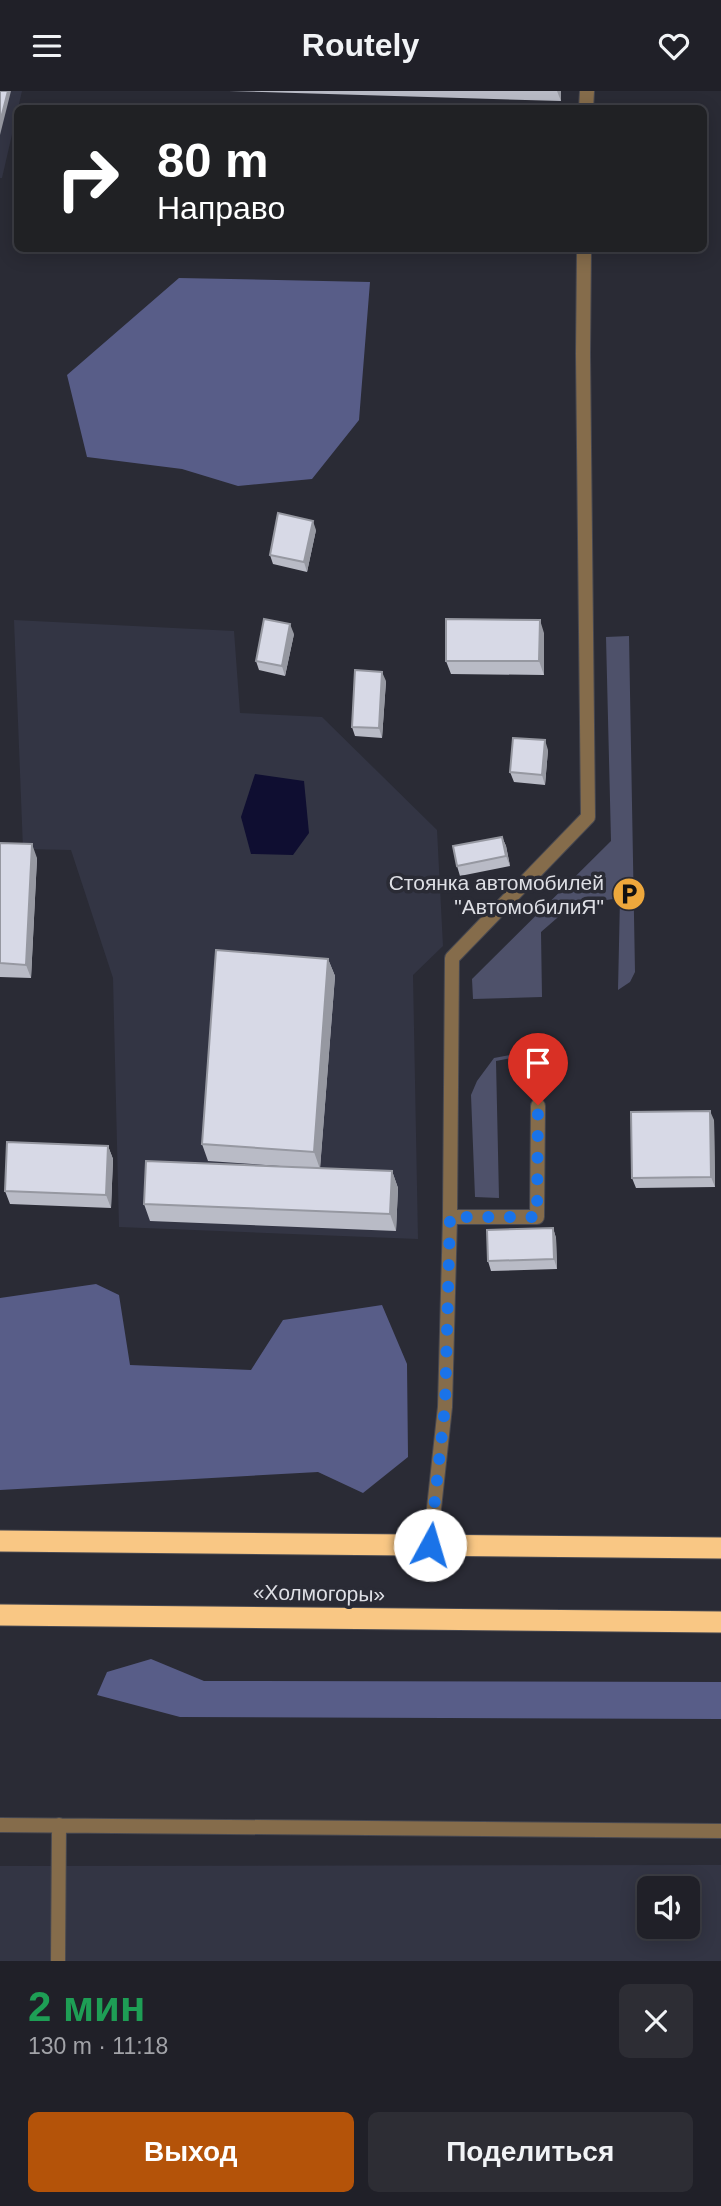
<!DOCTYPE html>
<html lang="ru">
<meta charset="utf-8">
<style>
body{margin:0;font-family:Helvetica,sans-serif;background:#2d2d34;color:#f1f3f6;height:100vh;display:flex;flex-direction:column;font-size:26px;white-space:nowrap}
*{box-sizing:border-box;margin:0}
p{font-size:23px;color:#a2a3a8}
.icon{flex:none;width:38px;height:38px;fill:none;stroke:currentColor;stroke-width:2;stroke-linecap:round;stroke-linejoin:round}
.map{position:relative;height:1870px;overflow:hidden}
.side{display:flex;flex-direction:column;background:#202028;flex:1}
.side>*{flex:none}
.hud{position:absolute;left:14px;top:14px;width:693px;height:147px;border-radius:10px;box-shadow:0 4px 18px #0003,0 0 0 2px #3d3e45;background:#202124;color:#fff;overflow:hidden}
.tools{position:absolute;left:637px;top:1785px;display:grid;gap:14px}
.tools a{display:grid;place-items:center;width:63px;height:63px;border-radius:10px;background:#202028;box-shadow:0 4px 18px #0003,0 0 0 2px #3d3e45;font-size:35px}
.pin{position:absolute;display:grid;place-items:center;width:60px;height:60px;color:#fff;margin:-72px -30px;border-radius:50% 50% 50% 0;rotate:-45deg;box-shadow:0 0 7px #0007}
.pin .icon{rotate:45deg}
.me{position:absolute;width:77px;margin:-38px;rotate:6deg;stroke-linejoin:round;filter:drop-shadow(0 0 5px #0008)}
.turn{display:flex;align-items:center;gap:24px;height:147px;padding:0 28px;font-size:32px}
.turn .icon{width:91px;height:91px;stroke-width:2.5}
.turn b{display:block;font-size:49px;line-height:60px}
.round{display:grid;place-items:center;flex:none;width:74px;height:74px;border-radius:10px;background:#2d2d34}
.headline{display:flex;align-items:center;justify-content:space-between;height:119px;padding:0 28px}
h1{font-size:42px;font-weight:700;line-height:52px;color:#1e9e55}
.cta{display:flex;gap:14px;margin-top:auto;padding:14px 28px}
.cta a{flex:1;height:80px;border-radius:10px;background:#b45309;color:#fff;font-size:28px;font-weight:700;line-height:80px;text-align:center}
.cta a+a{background:#2d2d34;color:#f1f3f6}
header{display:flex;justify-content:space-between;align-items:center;height:91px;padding:0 28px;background:#202028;font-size:32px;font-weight:700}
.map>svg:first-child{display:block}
.built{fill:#333544;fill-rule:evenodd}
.green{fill:#4e516a}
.forest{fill:#585d88}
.water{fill:#0f0e31}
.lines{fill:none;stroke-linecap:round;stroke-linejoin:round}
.lane-casing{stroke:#474851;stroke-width:16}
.highway-casing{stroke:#474851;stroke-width:23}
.lane{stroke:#856c4b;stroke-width:14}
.highway{stroke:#f9c784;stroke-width:21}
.wall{fill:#b9bbc6}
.shaded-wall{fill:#9698a1}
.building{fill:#d7d9e6;stroke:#9698a1;stroke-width:2}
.route{stroke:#1a73e8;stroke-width:12;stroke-dasharray:0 21.6}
.labels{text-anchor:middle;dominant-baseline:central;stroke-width:7;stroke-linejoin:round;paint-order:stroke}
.poi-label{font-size:21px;fill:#dedfe5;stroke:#2a2b35;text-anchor:end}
.street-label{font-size:21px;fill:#dedfe5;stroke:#2a2b35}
</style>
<header><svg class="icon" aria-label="menu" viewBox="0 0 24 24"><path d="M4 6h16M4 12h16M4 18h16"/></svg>Routely<svg class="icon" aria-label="heart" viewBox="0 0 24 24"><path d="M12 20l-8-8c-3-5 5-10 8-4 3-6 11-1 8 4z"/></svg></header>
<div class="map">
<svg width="721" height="1870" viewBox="0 0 721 1870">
<rect width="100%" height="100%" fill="#2a2b35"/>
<!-- built -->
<path class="built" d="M0,0H22L2,87H0Z
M14,529L234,540L240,622L322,626L437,739L443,855L413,884L418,1148L119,1136L113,887L71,759L23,758Z
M721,1774V1870H0V1775ZM649,1797H688V1836H649Z"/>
<!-- green -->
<path class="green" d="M629,545L635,881L630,891L618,899L620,807L572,814L541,841L542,906L473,908L472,888L611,750L606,546Z
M521,962V965L496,970L499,1107L475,1106L471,1004L477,990L494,967Z"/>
<!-- forest -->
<path class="forest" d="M179,187L370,191L359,329L312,388L238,395L182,378L87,366L67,284Z
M96,1193L119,1204L130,1274L251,1279L283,1229L382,1214L407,1273L408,1366L363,1402L318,1381L0,1399V1207Z
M151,1568L204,1590L721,1591V1628L180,1626L97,1604L107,1581Z"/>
<!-- water -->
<path class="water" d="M255,683L304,690L309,742L293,764L251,763L241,726Z"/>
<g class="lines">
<defs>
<path id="lane" d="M586,18L587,0
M450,1126H537L538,1015
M430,1454L445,1316L450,1126L452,867L588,726L583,263L584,158
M0,1734L721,1740
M58,1870L59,1734"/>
<path id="highway" d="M0,1450L721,1457
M0,1524L721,1531"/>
</defs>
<!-- lane casing -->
<use href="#lane" class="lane-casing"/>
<!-- highway casing -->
<use href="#highway" class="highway-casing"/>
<!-- lane -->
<use href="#lane" class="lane"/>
<!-- highway -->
<use href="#highway" class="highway"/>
</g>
<!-- wall -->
<path class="wall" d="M229,0H561V10Z
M316,439L307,481L273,473L270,464Z
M544,542V584L451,583L446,570Z
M294,543L285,585L259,579L256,570Z
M386,590L382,647L355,645L352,636Z
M548,659L545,694L514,691L510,681Z
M502,746L506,755L510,775L460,785L457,775Z
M0,752L37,767L31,887L0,886Z
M328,868L335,885L320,1077L392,1080L398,1097L396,1140L150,1130L144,1113L295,1076L208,1070L202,1053Z
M714,1029L715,1096L636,1097L632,1087Z
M108,1055L113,1068L111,1117L10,1113L5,1100Z
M553,1137L556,1147L557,1178L491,1180L488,1170Z"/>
<!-- shaded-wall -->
<path class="shaded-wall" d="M8,0H11L0,44V31Z
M557,0H561V10Z
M313,430L316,439L307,481L304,471Z
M540,529L544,542V584L539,570Z
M290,533L294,543L285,585L282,575Z
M382,581L386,590L382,647L379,637Z
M545,649L548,659L545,694L542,684Z
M502,746L506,755L510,775L506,765Z
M32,753L37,767L31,887L26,874Z
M328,868L335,885L320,1078L314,1061Z
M710,1020L714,1029L715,1096L711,1086Z
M108,1055L113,1068L111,1117L106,1104Z
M392,1080L398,1097L396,1140L390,1123Z
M553,1137L556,1147L557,1178L554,1168Z"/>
<!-- building -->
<path class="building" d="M0,0H8L0,31Z
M278,422L313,430L304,471L270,464Z
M264,528L290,533L282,575L256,570Z
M446,528L540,529L539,570H446Z
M355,579L382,581L379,637L352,636Z
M513,647L545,649L542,684L510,681Z
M502,746L506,765L457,775L453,755Z
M0,752L32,753L26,874L0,872Z
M216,859L328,868L314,1061L202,1053Z
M710,1020L711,1086L632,1087L631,1021Z
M7,1051L108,1055L106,1104L5,1100Z
M146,1070L392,1080L390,1123L144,1113Z
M553,1137L554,1168L488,1170L487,1139Z"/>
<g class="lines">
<!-- route -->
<path class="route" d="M430,1454L445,1315L450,1126H537L538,1014"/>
</g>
<!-- icons -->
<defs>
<symbol id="parking-disc" viewBox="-11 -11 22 22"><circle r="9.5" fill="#eea83c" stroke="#2a2b35"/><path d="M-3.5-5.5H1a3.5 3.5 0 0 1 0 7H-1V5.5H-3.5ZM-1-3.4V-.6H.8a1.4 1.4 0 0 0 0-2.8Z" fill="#111"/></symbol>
</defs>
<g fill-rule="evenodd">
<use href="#parking-disc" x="610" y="784" width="38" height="38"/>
</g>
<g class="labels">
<!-- poi labels -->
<g class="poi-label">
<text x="604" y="791">Стоянка автомобилей<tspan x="604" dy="24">"АвтомобилиЯ"</tspan></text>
</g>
<!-- street labels -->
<g class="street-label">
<text transform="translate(319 1502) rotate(1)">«Холмогоры»</text>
</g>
</g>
</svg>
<div class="tools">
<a><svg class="icon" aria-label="sound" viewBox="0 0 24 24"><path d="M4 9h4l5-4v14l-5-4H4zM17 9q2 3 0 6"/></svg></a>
</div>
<div class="pin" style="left:538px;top:1014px;background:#d93025"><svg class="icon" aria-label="arrive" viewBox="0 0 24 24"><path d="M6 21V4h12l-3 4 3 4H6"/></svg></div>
<svg class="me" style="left:430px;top:1454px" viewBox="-20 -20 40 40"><circle r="19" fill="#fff"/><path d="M0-13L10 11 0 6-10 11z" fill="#1a73e8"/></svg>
<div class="hud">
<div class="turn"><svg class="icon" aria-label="right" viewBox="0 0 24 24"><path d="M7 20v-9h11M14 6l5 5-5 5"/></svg><div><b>80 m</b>Направо</div></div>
</div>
</div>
<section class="side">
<div class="headline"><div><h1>2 мин</h1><p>130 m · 11:18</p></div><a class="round"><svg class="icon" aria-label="close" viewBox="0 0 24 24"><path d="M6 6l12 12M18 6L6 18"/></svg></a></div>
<div class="cta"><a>Выход</a><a>Поделиться</a></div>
</section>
